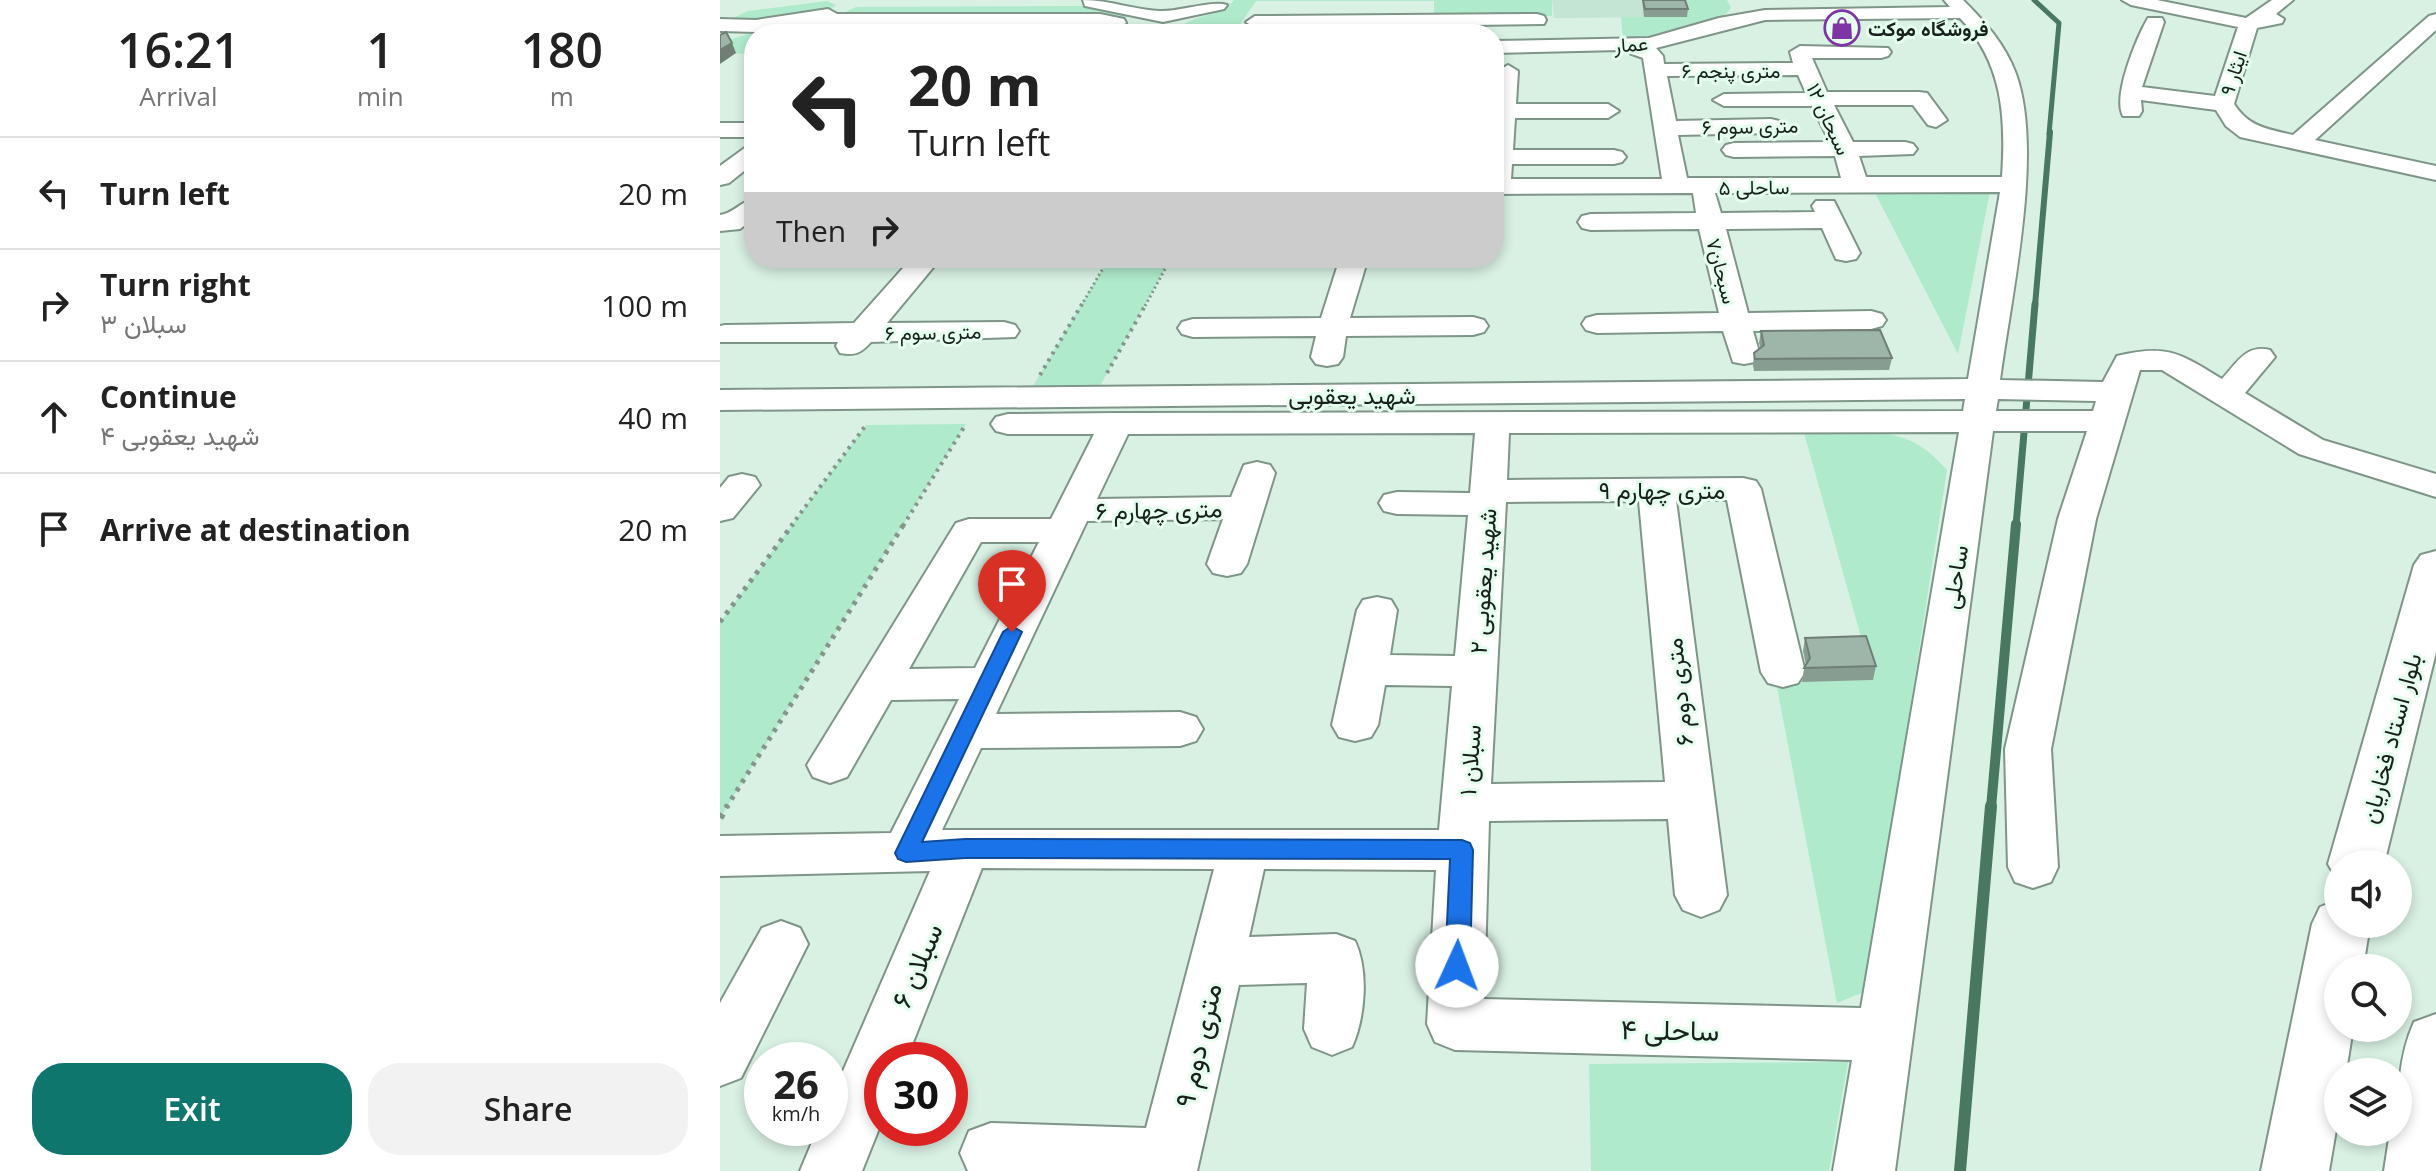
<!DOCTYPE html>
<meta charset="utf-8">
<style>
body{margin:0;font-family:"Open Sans",Vazirmatn,sans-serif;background:#f2f2f2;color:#222;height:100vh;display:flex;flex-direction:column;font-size:30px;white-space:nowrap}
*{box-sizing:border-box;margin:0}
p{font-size:26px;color:#767676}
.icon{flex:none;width:44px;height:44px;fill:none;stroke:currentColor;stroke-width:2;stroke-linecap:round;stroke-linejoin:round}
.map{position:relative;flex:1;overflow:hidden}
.sheet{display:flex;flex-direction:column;background:#fff;width:720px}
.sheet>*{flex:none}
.banner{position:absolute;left:24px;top:24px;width:760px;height:244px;border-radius:32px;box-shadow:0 4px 12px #0003;background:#fff;color:#222;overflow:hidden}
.tools{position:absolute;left:1604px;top:850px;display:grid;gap:16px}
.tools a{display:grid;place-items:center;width:88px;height:88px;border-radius:50%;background:#fff;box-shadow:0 4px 12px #0003;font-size:40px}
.speed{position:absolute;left:24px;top:1042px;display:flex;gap:16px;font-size:40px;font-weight:700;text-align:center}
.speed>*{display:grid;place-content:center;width:104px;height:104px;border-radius:50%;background:#fff;box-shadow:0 4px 12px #0003;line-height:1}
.speed small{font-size:20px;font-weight:400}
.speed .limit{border:12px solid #d22;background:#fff;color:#111}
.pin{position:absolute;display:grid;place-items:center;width:68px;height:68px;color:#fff;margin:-82px -34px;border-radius:50% 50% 50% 0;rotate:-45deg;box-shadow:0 0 8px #0007}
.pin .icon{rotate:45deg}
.me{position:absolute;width:88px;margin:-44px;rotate:2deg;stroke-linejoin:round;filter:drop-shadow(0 0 6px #0008)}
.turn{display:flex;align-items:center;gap:28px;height:168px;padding:0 32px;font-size:36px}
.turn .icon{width:104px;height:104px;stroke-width:2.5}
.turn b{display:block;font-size:56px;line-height:68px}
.then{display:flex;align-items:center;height:76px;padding:0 32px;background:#0003;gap:16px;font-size:30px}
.eta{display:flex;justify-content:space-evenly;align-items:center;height:136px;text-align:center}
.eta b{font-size:48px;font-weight:600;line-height:56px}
.cta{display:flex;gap:16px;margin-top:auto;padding:16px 32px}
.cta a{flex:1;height:92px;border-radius:32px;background:#0f766e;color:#fff;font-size:32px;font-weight:600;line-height:92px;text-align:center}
.cta a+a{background:#f2f2f2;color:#222}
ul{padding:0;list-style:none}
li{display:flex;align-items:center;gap:24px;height:112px;padding:0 32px;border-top:2px solid #e0e0e0}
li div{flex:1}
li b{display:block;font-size:30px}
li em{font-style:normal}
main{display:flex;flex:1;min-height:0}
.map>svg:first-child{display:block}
.built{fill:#c4e5d3}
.green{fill:#b0eacc}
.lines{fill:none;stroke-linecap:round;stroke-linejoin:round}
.stream-far4{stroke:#487860;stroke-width:5}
.stream-far3{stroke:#487860;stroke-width:6}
.stream-far2{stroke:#487860;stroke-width:7}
.stream-far1{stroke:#487860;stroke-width:10}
.stream{stroke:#487860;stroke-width:12}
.minor-casing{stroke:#7e9588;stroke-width:4}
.major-casing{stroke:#7e9588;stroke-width:4}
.path-far3{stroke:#84968c;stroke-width:3;stroke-dasharray:2 3;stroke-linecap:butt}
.path-far2{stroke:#84968c;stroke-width:4;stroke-dasharray:3 5;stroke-linecap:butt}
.path-far1{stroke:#84968c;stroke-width:5;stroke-dasharray:4 6;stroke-linecap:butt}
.path{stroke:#84968c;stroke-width:7;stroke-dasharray:5 8;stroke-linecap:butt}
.minor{fill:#fff;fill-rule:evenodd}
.major{fill:#fff;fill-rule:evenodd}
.wall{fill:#889d91}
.shaded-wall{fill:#6f7f76}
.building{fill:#9eb6a9;stroke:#6f7f76;stroke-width:2}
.route{fill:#1a73e8;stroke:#114b97;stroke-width:2}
.labels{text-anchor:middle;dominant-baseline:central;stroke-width:6;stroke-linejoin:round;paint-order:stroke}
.far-poi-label{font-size:20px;font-weight:bold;fill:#17201b;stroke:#e5fef0;text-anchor:start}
.far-street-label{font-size:20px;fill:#17201b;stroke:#e5fef0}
.street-label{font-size:24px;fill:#17201b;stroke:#e5fef0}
.near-street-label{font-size:28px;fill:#17201b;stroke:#e5fef0}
</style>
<main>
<section class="sheet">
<div class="eta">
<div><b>16:21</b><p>Arrival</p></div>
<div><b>1</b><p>min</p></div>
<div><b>180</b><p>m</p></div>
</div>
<ul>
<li><svg class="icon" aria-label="left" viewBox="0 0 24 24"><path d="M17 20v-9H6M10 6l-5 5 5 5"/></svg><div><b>Turn left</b></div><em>20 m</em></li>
<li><svg class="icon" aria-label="right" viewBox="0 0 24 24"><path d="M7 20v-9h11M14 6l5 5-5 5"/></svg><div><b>Turn right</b><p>سبلان ۳</p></div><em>100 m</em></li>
<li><svg class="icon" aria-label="ahead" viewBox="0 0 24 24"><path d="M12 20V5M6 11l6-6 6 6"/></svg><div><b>Continue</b><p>شهید یعقوبی ۴</p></div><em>40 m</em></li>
<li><svg class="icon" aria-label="arrive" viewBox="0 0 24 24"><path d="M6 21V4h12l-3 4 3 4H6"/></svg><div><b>Arrive at destination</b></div><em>20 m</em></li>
</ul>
<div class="cta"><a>Exit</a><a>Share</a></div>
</section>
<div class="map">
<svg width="1716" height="1171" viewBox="0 0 1716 1171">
<rect width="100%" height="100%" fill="#d8f1e3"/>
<!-- built -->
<path class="built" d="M832,0H962L967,17L834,18Z"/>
<!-- green -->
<path class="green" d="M514,0H832V16L714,17V1H536L519,26L503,27L498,34H471L462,26C479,13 500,17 514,0Z
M963,0H1007L1011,8C996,31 929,38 903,42L901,17H967Z
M107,1L116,5C101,19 29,26 11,19L28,11Z
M362,6L390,9L408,16L399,19L117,16L136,7Z
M92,25L78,34H34V54L0,53V43C30,32 60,25 92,25Z
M1154,191L1270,192L1238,354Z
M389,258H451L375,395L307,396Z
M246,424L0,818V622L146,425Z
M1158,432C1192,438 1204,445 1227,470L1146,991L1117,1003L1056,682L1153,680L1084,433Z
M1128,1062L1109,1171H871L869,1064Z"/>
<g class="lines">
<!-- stream-far4 -->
<path class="stream-far4" d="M1314,0L1339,23L1329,134"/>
<!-- stream-far3 -->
<path class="stream-far3" d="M1315,306L1330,132"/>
<!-- stream-far2 -->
<path class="stream-far2" d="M1296,526L1315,304"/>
<!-- stream-far1 -->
<path class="stream-far1" d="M1271,808L1296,524"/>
<!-- stream -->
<path class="stream" d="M1240,1171L1271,806"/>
<defs>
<path id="minor" d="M363,0C390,0 414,10 440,11C458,12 492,0 507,5L504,9L443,22L365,6Z
M1224,0H1243C1265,22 1285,44 1296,74C1324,152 1291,296 1280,380L1383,382L1397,356C1448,344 1459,353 1502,379C1517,363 1526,344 1550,350L1555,357L1525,393L1603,440L1716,474V497L1579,454L1442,370H1420L1376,519L1331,749L1338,867L1331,882L1313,888L1295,882L1288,867L1285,749L1338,519L1367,431H1273L1175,1171H1113L1132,1060L735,1050L715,1042L707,1024L716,870L544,869L529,937L616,934L635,941C649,971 645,1018 632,1047L612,1055L592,1047L584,1029L587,983L519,985L477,1171H248L240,1153L249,1131L271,1123L426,1128L494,869L262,868L186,1060H162V1121L142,1171H80L98,1128H110V1101L210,871L0,876V836L171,833L239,699L171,700L127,777L110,783L93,777L87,765L236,523L249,519H331L374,434H288L276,431L271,424L276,417L288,414L396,413L1243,411L1245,399L0,410V390L1248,379L1280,192L995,193L1001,213L1095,212L1092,206L1096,201H1114L1140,253L1136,259L1126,261L1116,259L1102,228L1006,229L1028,313L1151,311L1162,314L1166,320L1162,326L1151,329L1033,331L1040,355L1035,362L1024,364L1013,362L1003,331L877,333L866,330L862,324L866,318L877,315L999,313L979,229L871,230L862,228L858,222L862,216L871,214L976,213L973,193L774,194V104L778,71L788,65L798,71L796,104H888L899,111L888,118H795L793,150H894L902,152L906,157L902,162L894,164H792L791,179H942L923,58L901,50L774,53V41L929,38L999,18L1045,10L1230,7ZM1240,18C1283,63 1286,117 1282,177H1146L1139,156L1193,154L1197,149L1193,144L1185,142H1133L1114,105H1193L1208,125L1216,127L1227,120L1207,93L1199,92H1107L1092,58H1161L1168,56L1171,52L1168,48L1080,46L1070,52L1073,63L944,64L943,56L936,48L1045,20ZM1078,75L1086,93L1004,94L993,100L1004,106H1092L1110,142L1014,143L1006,145L1002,150L1006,155L1014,157L1115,156L1121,178H967L958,135L1051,133L1059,131L1062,126L1059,121L1051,119L956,121L947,76ZM1278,399L1376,401L1373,411H1276ZM1239,432L1141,1008L764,999L769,821L948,819L955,895L963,910L981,917L999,910L1007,895L956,500H1007L1041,672L1048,683L1063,687L1078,683L1085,672L1041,489L1036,481L1023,478L787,480L789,433ZM755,433L750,493L677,492L664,495L659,503L664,511L677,514L748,515L735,656L670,655L677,610L671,600L657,597L643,600L637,610L612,725L619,737L635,741L651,737L658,725L665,685L732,686L719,830H222L261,748L460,746L476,741L483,729L476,717L460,712L276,714L367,521L503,519L487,564L493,573L507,576L521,573L527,564L555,473L550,465L537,462L524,465L511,497L377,499L408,434ZM919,501L945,782L771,784L786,502ZM261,542H319L255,668L189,669Z
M1402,0H1437L1526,18L1552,0H1573L1556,14L1564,19L1562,23L1537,28L1514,104C1529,127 1547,129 1573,135L1709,16L1716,14V30L1595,140L1716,166V180L1520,137L1506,126L1496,110L1421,100L1422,111L1419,116H1403C1392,96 1417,37 1428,18H1442L1444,22L1422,87L1495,96L1518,27L1411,5Z
M108,9L117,14H380L404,19L406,23L397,29L380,26L81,24L36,32L0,31V19L36,20Z
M817,14L824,16L826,20L824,24L535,28L526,22L535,16Z
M0,123H34V137H0Z
M34,145V163L9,183L0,185V166L26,147Z
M34,199V218L20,229L0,231V215C13,214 21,201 34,199Z
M192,258H221L167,323L284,322L295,325L299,331L295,337L151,342C141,353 135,356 120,353L116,346L118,342H0V326L5,325L134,323Z
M620,258H648L630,318L753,317L764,320L768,326L764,332L753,335L626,336L623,357L618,364L607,366L596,364L591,357L596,336L473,337L462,334L458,328L462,322L473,319L601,318Z
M22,474L35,477L40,485L13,518L0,521V488L9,477Z
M61,921L80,928L88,944L21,1078L0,1086V1003L42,928Z"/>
<path id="major" d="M1716,551V652L1664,864H1618V881L1608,864L1694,565L1701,555Z
M1618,900V924H1650L1643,968H1618V1028H1633L1626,1072H1618V1118L1609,1171H1541L1592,924L1600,907Z
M1716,1014V1171H1664L1670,1132H1678C1678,1094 1678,1058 1694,1022Z"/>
</defs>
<!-- minor casing -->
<use href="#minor" class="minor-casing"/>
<!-- major casing -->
<use href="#major" class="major-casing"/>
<!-- path-far3 -->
<path class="path-far3" d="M361,306L389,258
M425,306L451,258"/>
<!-- path-far2 -->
<path class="path-far2" d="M387,373L426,304
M320,375L362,304
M71,526L146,425
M183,526L246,424"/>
<!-- path-far1 -->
<path class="path-far1" d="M0,622L73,524
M6,808L184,524"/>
<!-- path -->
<path class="path" d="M0,818L7,806"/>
<!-- minor -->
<use href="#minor" class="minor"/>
<!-- major -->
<use href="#major" class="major"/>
</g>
<!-- wall -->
<path class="wall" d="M922,0H965L968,9L967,17H924Z
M1041,331L1172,358L1169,370L1034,371L1033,365L1034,353L1041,348L1039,343Z
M1085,638L1156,666L1153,680L1082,682L1084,668L1086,665L1083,651Z"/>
<!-- shaded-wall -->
<path class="shaded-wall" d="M12,43L16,53L0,64V50Z"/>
<!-- building -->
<path class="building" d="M923,0H965L968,9H925Z
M6,32L12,43L0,50V35Z
M1160,330L1172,358L1035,359L1034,353L1044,345L1041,331Z
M1146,636L1156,666L1084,668L1090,658L1085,638Z"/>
<!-- route -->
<path class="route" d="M292,626L302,632L202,842L245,839L742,840L750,843L753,850L750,966L746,973L737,977L728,973L725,966L730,859L245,858L186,862L178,859L175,853L283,632Z"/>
<!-- icons -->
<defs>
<symbol id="shop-ring" viewBox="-11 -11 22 22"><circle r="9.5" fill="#e5fef0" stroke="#7f34a6" stroke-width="1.5"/><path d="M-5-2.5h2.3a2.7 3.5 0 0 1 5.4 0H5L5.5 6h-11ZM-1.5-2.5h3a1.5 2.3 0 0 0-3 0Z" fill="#7f34a6"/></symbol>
</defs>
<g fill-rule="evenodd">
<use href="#shop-ring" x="1102" y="8" width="40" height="40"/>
</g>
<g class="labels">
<!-- far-poi labels -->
<g class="far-poi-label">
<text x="1148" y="28">فروشگاه موکت</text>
</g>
<!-- far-street labels -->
<g class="far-street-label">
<text transform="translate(911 44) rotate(-4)">عمار</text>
<text x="1011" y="70">۶ متری پنجم</text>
<text transform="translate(1513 73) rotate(-72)">ایثار ۹</text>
<text transform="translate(1109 119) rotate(65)">سبحان ۱۲</text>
<text transform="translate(1030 126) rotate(-1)">۶ متری سوم</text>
<text transform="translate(1034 187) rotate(-1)">ساحلی ۵</text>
<text transform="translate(1002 271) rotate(75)">سبحان۷</text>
<text transform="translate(213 332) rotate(-1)">۶ متری سوم</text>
</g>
<!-- street labels -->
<g class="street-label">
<text x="632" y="394">شهید یعقوبی</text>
<text x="942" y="489">۹ متری چهارم</text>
<text transform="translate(439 509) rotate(-1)">۶ متری چهارم</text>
<text transform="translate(1234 577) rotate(-81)">ساحلی</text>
<text transform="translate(762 581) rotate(-86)">شهید یعقوبی ۲</text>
<text transform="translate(958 692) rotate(-96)">۶ متری دوم</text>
<text transform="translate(1670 738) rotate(-75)">بلوار استاد فخاریان</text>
<text transform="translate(749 760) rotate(-86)">سبلان ۱</text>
</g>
<!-- near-street labels -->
<g class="near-street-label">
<text transform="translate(196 965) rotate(-67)">سبلان ۶</text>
<text transform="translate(950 1029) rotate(1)">ساحلی ۴</text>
<text transform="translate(477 1045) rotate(-77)">۹ متری دوم</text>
</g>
</g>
</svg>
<div class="tools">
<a><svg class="icon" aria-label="sound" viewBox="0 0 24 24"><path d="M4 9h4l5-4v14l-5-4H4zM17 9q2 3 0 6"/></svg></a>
<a><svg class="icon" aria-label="search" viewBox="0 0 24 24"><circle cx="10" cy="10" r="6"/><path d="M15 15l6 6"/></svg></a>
<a><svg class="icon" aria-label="layers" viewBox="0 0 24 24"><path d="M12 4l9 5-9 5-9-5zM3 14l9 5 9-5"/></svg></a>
</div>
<div class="speed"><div>26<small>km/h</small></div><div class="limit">30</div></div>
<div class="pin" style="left:292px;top:632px;background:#d93025"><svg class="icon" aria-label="arrive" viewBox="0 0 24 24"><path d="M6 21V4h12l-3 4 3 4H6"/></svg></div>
<svg class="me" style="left:737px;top:966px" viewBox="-20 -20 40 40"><circle r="19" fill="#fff"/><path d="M0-13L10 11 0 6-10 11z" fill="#1a73e8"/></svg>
<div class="banner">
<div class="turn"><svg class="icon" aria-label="left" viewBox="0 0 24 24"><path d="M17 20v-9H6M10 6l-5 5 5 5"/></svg><div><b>20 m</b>Turn left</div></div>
<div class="then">Then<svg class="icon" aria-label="right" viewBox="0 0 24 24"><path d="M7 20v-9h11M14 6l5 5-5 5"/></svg></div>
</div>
</div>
</main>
